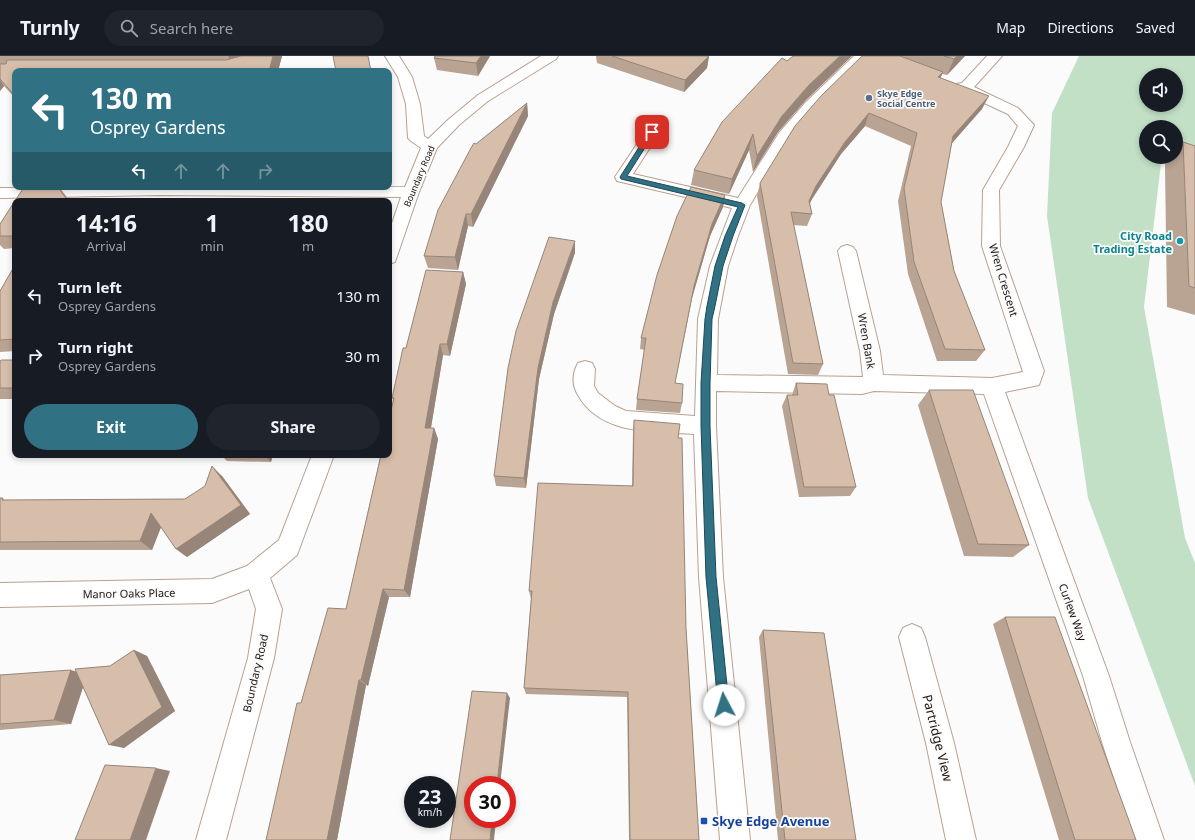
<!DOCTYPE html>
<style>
body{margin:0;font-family:"Noto Sans",sans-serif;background:#20242c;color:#f1f3f6;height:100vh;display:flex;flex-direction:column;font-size:15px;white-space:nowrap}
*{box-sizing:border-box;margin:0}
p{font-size:13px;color:#9ea1a6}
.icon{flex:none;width:22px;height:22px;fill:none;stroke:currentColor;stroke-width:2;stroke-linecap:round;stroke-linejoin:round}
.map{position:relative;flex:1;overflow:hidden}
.sheet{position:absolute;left:12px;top:142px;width:380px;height:260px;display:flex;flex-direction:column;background:#171b24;border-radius:8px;box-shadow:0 2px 6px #0003}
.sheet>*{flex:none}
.hud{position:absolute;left:12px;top:12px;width:380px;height:122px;border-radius:8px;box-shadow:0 2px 6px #0003;background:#307184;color:#fff;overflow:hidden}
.controls{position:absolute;left:1139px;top:12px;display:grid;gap:8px}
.controls a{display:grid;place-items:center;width:44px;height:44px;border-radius:50%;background:#171b24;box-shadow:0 2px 6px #0003;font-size:20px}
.speed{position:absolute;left:404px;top:720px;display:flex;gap:8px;font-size:20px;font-weight:700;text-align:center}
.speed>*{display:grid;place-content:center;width:52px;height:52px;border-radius:50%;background:#171b24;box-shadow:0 2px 6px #0003;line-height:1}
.speed small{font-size:10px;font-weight:400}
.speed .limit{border:6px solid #d22;background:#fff;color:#111}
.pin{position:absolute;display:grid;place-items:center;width:34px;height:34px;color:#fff;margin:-17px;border-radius:8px;box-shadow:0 2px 6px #0006}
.me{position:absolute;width:44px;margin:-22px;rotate:355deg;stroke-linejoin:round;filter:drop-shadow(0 0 3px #0008)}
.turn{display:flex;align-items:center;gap:14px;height:84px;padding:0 12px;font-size:18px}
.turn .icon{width:52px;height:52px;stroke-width:2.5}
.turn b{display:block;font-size:28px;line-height:34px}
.lanes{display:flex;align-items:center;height:38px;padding:0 12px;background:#0003;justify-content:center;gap:20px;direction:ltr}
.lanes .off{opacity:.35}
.eta{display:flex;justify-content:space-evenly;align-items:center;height:68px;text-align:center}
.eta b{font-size:24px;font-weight:700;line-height:28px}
.cta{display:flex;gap:8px;margin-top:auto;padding:8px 12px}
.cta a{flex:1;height:46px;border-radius:24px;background:#307184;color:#fff;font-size:16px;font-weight:700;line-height:46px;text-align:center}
.cta a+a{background:#20242c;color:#f1f3f6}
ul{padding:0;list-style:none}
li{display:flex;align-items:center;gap:12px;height:60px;padding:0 12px}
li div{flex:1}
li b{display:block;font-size:15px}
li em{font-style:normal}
header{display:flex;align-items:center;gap:24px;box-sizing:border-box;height:56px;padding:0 20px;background:#171b24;border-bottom:1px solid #363941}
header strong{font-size:19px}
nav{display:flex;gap:22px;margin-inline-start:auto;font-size:14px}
.search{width:280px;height:36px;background:#20242c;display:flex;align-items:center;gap:10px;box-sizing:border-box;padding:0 14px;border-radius:22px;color:#9ea1a6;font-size:15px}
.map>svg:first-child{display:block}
.green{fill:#c1e0c6;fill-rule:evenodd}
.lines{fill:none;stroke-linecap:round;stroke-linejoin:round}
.minor-casing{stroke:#b9a18f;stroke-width:2}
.minor{fill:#fff;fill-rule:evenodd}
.wall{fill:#b9a393}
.shaded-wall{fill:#968578}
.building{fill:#d7beab;stroke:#968578}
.route{fill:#307184;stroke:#1f4956}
.service-dot{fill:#5c6f8a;stroke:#fbfbfb;stroke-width:1.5}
.culture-dot{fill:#0f9aa8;stroke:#fbfbfb;stroke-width:1.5}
.transit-dot{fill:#1a4fb4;stroke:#fbfbfb;stroke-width:1.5}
.labels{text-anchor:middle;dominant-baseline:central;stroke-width:3.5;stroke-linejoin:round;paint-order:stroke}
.far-service-label{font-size:9px;font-weight:bold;fill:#4e5e75;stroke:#fbfbfb;text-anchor:start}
.far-street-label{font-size:9px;fill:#1e150f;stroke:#fbfbfb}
.culture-label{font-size:11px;font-weight:bold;fill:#0d838f;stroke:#fbfbfb;text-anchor:end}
.street-label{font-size:11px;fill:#1e150f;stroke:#fbfbfb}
.near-street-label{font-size:13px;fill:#1e150f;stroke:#fbfbfb}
.near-transit-label{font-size:13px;font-weight:bold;fill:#164399;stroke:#fbfbfb;text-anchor:start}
</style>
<header>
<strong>Turnly</strong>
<div class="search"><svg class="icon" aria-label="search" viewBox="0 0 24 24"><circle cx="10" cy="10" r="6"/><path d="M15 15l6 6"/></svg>Search here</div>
<nav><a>Map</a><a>Directions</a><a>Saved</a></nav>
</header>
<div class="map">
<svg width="1195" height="784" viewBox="0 0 1195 784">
<rect width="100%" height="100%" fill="#fbfbfb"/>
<!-- green -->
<path class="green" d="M1079,0H1195V117L1161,107L1144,251L1185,482L1195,507V730L1088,442L1047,160L1052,57ZM1146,19H1176V49H1146ZM1146,71H1176V101H1146Z"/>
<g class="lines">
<defs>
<path id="minor" d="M385,0H399L412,21L420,48L424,80L428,83L449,63L478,39L541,0H558L556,3L488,45L459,69L437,92L419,136L395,206L389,208V176L401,141L160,139L0,142V132L405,131L421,92L411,85L408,82L406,48L398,21Z
M854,0H869L816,52L790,82L750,149L738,180L728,210L718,263L717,319L863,321L860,295L838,195L841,191L847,189L853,191L856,195L880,295L883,319L992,322L1023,316L982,190L983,134L1008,91L1018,70L1008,58L956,34L954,31L956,28L962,27L987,0H1002L974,31L1018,52L1034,69L1024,91L999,134L1000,190L1044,315L1039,329L1005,336L1109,620L1130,686L1164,784H1134L1102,686L1083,620L984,338L874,335L862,338L716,335V370L723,521L750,784H720L699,521L694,378C654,375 601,380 578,339C572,329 572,318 578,307L585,305L592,307L595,313L594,330L598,337L615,350L626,355L695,360L698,263L710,210L732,152L617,125L615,121L647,73L652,71L657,73L660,76L633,118L738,142L779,77L806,46Z
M312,399H334L297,499L270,522L282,553L274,602L226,784H196L248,602L256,553L249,533L212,547L0,551V527L212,523L247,510L279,484Z
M912,568L921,572L925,581L954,687L976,784H946L926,687L899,581L903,572Z"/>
</defs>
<!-- minor casing -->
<use href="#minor" class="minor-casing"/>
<!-- minor -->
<use href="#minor" class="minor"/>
</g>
<!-- wall -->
<path class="wall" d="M0,0H282L278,15H15V42L4,30L0,35Z
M490,0L478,20L437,14L434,2Z
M596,0H709L707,12L684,36L597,7Z
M862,0H965L947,19L942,18L940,22L982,53L951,87L941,146L954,215L985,294L976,305H937L908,218L898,145L911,90L865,70L841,98L812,143L810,147L812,158L807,170L793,169L823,308L818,319L788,318L757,140L760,127Z
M805,45L778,76L753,116L749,94L729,138L691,129L694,114Z
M527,47L528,60L473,171L468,170L458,214L428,212L424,200L476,88Z
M1183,86L1195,90V259L1167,251L1165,109L1171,101H1176V95Z
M24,131H59L70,145H15V192L4,193L0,189V168Z
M725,139L723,151L710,180L692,242L675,327L682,347L680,357L636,354L637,343L645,294L640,293L641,282Z
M575,197L554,258L539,323L526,432L496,430L494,420Z
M15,209V295L0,296V235Z
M463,216L466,228L450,300L443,299L431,372H434L438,383L410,541H389L368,630L366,629L337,784H266L301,647L346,553L393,344L392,342L406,292Z
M15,304V343H0V306Z
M796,327L829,339L856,431L850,440L799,441L782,350L787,339H792Z
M929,334L1029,489L1013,501L964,500L918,349Z
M634,364L678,382L686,572L699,784H629L627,641L526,638L524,632L531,543L529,535L632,430L633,375Z
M221,399H273L271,406L227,405Z
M222,420L250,458L187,501L176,493L161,471L152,494H0V442L5,444L185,443Z
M1005,561L1136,784H1059L993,568Z
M763,574L856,784H778L759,581Z
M134,594L147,600L175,655L124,692L83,631L71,668L0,674V619L76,616L110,610Z"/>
<!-- shaded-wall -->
<path class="shaded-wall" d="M228,0H250L231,6Z
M273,0H282L278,15H269Z
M481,0H490L478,20L476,7Z
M709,0L707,12L684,36L685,24Z
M840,0H852L805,45L778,76L753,116L757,100L782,60L809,29Z
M957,0H965L947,19L954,3Z
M943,16L938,28V21Z
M0,24L4,30L0,35Z
M989,40L982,53L947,93L953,80Z
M527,47L528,60L473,171L471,158Z
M869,57L865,70L841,98L812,143L805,157L809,145L816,130L845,86Z
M753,78L749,94L729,138L732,123Z
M725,139L723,151L710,180L692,242L673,338L694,230L712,168Z
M466,158L468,170L458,214L455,201Z
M575,185V197L554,258L539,323L526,432L524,422L538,312L553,246Z
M463,216L466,228L450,300L447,288Z
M440,288L443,299L429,383L425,372Z
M434,372L438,383L410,541L404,534Z
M265,399H273L271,406Z
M212,410L222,420L250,458L187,501L176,493L241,449Z
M151,457L163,466L152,494L140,485Z
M383,533L389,541L368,630L361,624Z
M134,594L147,600L175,655L124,692L109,689Z
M71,614L87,619L71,668L54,664Z
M359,624L366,629L337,784H327Z
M507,637L510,642L500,729H497Z
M156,712L170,715L146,784H130Z
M492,763H496L494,784H490Z"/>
<!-- building -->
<path class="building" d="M241,0H273L269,15H15V40L0,23V8H6L7,4H226Z
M333,0H368L371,15H336Z
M435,0H481L476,7L434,2Z
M612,0H709L685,24Z
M793,0H840L809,29L782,60L757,100L753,78L732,123L694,114L722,66L782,2L787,5Z
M862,0H900L943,16L938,21L989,40L953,80L941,146L954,215L985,294L945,293L914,206L904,132L917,77L869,57L845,86L816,130L809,145L812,158L791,156L823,308L793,307L760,127L795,70L821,40Z
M944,0H957L954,3Z
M527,47L471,158H466L455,201L424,200L438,154L471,92L474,87L476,88Z
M1183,86L1195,90V232L1189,230Z
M24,131H58L68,145H15V180H0V168Z
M691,131L725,139L712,168L694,230L675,327L683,328L682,347L637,343L646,282H641L657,219L677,160Z
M549,181L575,185L553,246L538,312L524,422L494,420L508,312L516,275Z
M15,209V283L0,284V235Z
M426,214L463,216L447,288H440L425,372H434L404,534L383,533L361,624H359L327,784H266L297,647H301L328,552L346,553L381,399H389V363L394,342H392L403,292H406Z
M1,304H15V332H0V306Z
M796,327L827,328L829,339H834L856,431H804L787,339H798Z
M929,334H973L1029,489L978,488Z
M634,364L680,368L678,382H682L686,572L699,784H630L628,636L524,632L532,535H529L538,427L633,430Z
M212,410L241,449L176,493L151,457L140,485L0,486V442H3L2,444L185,443L205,430Z
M1005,561H1055L1136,784H1075Z
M763,574L824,577L856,784H785Z
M134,594L162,651L109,689L75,613L110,610Z
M71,614L54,664L0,668V619Z
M472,635L507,637L497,729H473V763H492L490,784H450Z
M105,709L156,712L130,784H75Z"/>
<!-- route -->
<path class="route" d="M650,74L655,76L627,120L742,147L745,149L733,180L723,210L715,250L712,263L710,327V370L716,521L729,649L727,653L724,654L720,653L718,649L706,521L701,370V327L705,263L707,250L715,210L725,180L738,151L621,123L620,121Z"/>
<!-- markers -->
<circle class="service-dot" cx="869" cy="42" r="4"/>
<circle class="culture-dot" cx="1180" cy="185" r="4"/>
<rect class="transit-dot" x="700" y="761" width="8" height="8" rx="2"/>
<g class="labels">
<!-- far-service labels -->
<g class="far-service-label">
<text x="877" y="37">Skye Edge<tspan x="877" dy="10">Social Centre</tspan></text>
</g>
<!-- far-street labels -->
<g class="far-street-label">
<text transform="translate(419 120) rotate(-67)">Boundary Road</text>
</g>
<!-- culture labels -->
<g class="culture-label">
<text x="1172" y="179">City Road<tspan x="1172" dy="13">Trading Estate</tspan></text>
</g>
<!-- street labels -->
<g class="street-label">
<text transform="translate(1004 224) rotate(73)">Wren Crescent</text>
<text transform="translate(867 285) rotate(80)">Wren Bank</text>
<text transform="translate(129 537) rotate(-1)">Manor Oaks Place</text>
<text transform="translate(1073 556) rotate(70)">Curlew Way</text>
<text transform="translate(255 617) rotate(-77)">Boundary Road</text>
</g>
<!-- near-street labels -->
<g class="near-street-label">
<text transform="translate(938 682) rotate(76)">Partridge View</text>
</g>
<!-- near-transit labels -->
<g class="near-transit-label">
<text x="712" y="765">Skye Edge Avenue</text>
</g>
</g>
</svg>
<div class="controls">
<a><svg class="icon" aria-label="sound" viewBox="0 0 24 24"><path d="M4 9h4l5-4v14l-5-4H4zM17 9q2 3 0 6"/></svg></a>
<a><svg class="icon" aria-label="search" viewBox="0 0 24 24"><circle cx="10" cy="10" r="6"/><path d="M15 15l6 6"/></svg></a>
</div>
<div class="speed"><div>23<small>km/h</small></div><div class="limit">30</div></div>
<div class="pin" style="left:652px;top:76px;background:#d93025"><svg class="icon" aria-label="arrive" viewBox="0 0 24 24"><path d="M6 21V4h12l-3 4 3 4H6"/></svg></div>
<svg class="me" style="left:724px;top:649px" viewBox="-20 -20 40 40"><circle r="19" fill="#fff"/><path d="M0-13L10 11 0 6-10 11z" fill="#307184"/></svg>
<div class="hud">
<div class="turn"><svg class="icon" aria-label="left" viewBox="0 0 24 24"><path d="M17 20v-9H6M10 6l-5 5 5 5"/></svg><div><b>130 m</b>Osprey Gardens</div></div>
<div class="lanes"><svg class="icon" aria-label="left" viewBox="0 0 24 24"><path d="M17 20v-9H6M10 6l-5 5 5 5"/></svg><svg class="icon off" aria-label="ahead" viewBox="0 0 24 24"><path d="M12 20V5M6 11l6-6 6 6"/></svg><svg class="icon off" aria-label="ahead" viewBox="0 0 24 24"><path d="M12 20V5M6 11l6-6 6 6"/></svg><svg class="icon off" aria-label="right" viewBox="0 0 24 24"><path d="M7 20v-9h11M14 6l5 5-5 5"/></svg></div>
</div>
<section class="sheet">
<div class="eta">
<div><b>14:16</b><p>Arrival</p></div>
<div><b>1</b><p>min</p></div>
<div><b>180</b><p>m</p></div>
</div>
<ul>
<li><svg class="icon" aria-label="left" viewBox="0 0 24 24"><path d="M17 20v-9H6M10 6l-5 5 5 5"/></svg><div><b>Turn left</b><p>Osprey Gardens</p></div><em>130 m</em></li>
<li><svg class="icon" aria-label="right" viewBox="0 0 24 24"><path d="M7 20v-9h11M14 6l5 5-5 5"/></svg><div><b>Turn right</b><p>Osprey Gardens</p></div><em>30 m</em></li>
</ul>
<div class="cta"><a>Exit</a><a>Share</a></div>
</section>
</div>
